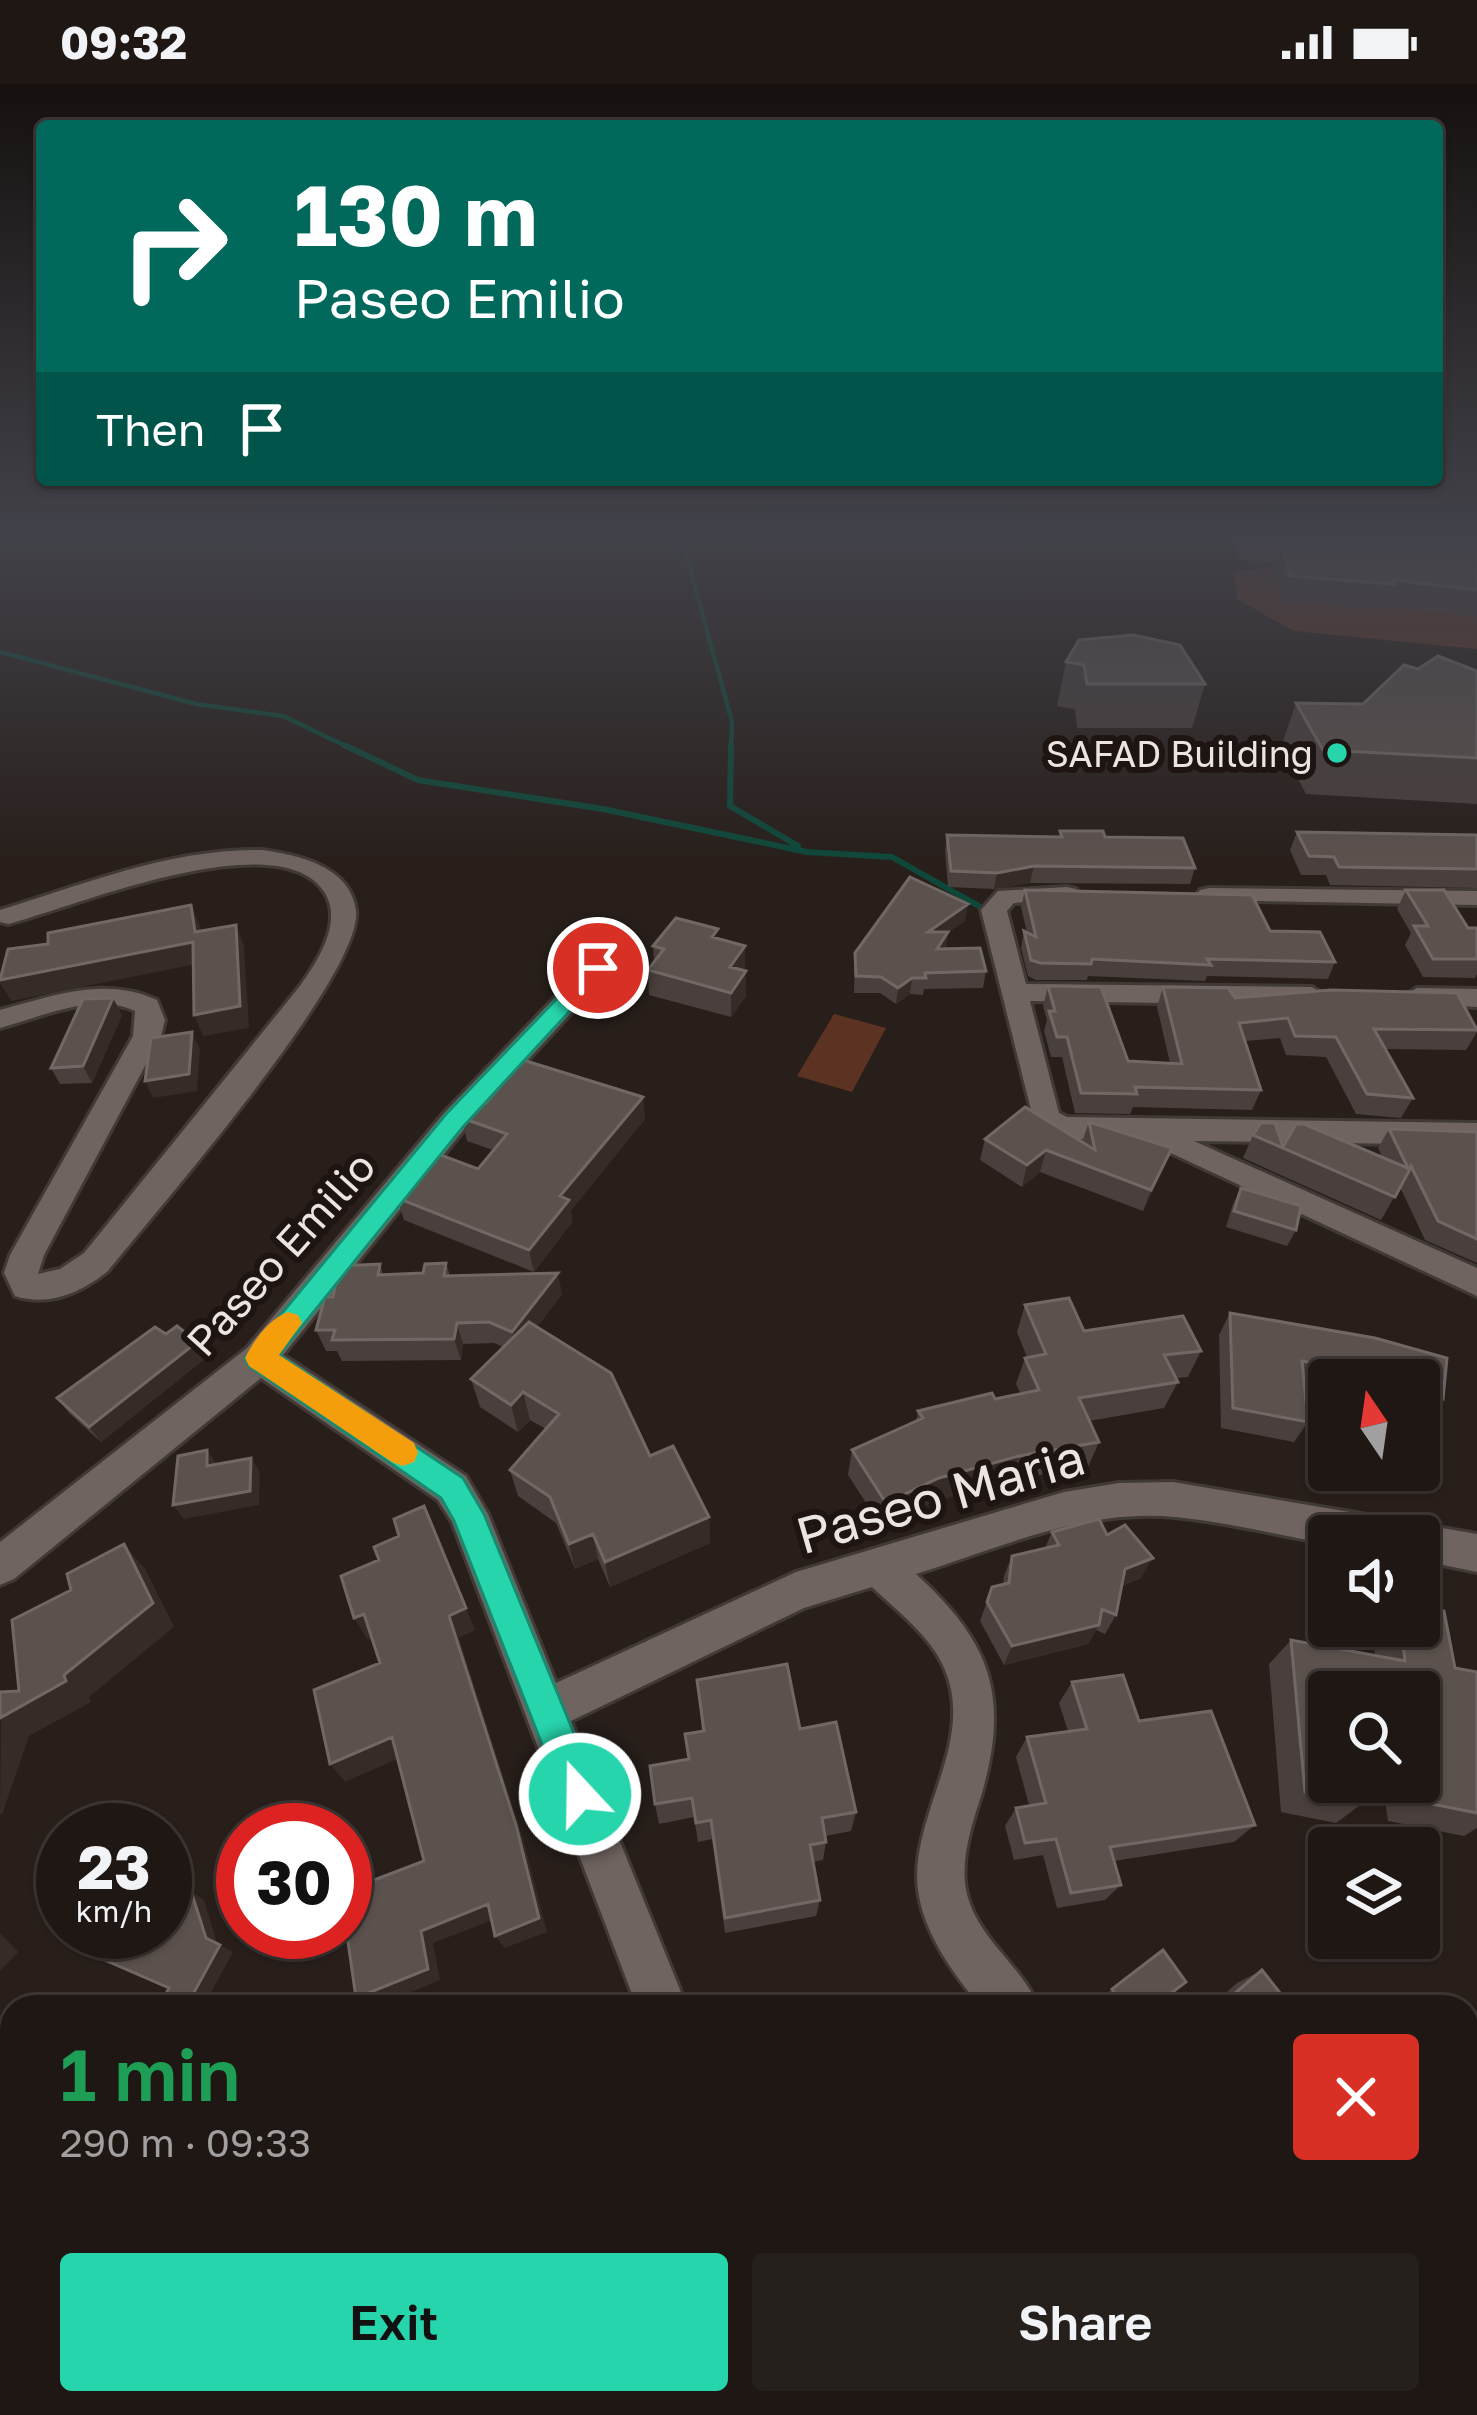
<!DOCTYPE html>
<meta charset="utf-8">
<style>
body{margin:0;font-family:"Golos Text",sans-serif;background:#26201d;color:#f1f3f6;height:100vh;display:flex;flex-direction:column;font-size:45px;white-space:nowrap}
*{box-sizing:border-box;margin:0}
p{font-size:39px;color:#a19fa0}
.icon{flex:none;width:66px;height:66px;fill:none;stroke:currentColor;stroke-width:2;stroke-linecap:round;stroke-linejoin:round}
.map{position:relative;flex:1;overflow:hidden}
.panel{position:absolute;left:0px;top:1911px;width:1479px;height:420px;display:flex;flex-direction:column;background:#1e1714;border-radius:36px 36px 0 0;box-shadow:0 3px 9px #0004,0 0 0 3px #3c3634}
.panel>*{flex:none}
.banner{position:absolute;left:36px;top:36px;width:1407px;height:366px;border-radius:12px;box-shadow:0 3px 9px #0004,0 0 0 3px #3c3634;background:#00695c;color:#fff;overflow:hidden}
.needle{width:78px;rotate:347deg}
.tools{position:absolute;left:1308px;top:1275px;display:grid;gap:24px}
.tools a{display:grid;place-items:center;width:132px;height:132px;border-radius:12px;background:#1e1714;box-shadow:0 3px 9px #0004,0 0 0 3px #3c3634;font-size:60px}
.speed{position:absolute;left:36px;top:1719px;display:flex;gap:24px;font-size:60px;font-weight:700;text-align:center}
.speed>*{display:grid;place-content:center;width:156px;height:156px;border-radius:50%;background:#1e1714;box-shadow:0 3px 9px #0004,0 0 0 3px #3c3634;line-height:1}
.speed small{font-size:30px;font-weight:400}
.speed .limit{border:18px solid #d22;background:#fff;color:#111}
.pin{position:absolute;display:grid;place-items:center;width:102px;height:102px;color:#fff;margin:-51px;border:6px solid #fff;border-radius:50%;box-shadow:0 3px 12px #0007}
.me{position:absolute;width:132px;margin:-66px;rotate:339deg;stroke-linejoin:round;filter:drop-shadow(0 0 9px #0008)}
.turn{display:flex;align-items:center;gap:42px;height:252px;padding:0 60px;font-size:54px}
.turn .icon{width:156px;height:156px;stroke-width:2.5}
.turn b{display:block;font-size:84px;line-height:102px}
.then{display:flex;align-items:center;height:114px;padding:0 60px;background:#0003;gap:24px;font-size:45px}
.round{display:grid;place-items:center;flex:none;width:126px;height:126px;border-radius:12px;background:#26201d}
.headline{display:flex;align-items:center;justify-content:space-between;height:204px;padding:0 60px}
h1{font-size:72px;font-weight:600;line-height:90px;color:#1e9e55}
.button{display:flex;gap:24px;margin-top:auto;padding:24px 60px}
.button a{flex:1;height:138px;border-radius:12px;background:#27d5ad;color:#111;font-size:48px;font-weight:600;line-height:138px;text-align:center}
.button a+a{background:#26201d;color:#f1f3f6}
.status{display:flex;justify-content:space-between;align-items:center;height:84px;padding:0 60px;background:#1e1714;direction:ltr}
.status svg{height:33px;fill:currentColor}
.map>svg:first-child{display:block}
.green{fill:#5c3323}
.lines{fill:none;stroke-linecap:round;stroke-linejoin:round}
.stream-far1{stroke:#0f483a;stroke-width:4.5}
.stream{stroke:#0f483a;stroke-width:6}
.street-casing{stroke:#403936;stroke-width:6}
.street{fill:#6f6460;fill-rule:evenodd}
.wall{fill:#493f3c;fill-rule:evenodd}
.shaded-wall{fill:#352b27}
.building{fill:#5b514d;stroke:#716865;stroke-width:3}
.route{fill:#27d5ad;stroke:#198a70;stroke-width:3}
.slow{fill:#f59e0b}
.poi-dot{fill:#27d5ad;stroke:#1e1512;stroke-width:4.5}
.labels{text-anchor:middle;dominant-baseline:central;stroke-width:12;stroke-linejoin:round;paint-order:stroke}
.far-poi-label{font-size:36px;fill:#ebe5e2;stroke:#1e1512;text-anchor:end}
.street-label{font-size:42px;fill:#ebe5e2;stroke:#1e1512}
.near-street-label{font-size:51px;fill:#ebe5e2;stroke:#1e1512}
</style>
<div class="status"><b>09:32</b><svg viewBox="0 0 49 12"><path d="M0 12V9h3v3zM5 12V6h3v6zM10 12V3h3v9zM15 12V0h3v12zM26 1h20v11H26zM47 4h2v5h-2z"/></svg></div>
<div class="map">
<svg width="1477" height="2331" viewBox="0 0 1477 2331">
<rect width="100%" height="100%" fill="#281f1b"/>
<!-- green -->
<path class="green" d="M1270,483L1477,490V565L1294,547L1237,515L1234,488Z
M834,930L886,944L852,1008L797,992Z"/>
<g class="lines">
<!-- stream-far1 -->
<path class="stream-far1" d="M682,455L732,638L731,664
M0,568L196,620L283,632L350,664"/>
<!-- stream -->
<path class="stream" d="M344,661L418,696L603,725L807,768L892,773L984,825
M731,661L730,722L798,762"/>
<defs>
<path id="street" d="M262,766C298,771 350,782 356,826C364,890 155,1128 108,1187C82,1208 49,1223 15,1212L4,1189L10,1171L133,952L135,927C94,908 41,933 0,944V926C53,912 104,892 157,916L165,936L161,952L44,1171L38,1190L60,1185L84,1169L300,902C317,878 343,839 325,809C280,736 71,824 8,840L0,838V826C84,800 173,764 262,766Z
M1067,803L1076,805L1079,810L1076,815L1014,819L1007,827L1026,900L1312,903L1326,912L1312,921L1030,917L1059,1029L1067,1033L1477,1039V1061L1194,1057L1477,1184V1212L1143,1056L1062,1055L1035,1042L981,826L998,807Z
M1209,804L1477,807V821L1200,816L1197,811L1200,806Z
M598,876L607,878L611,884L607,890L466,1043L283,1271L466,1392L488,1430L556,1599L796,1488L1064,1408L1119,1399L1173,1398L1385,1434L1399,1439L1403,1449L1419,1440L1477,1450V1488L1419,1476V1452H1329V1460C1278,1451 1226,1438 1175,1433C1087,1424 998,1464 916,1490C990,1558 1010,1610 982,1709C973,1737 962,1769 965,1799C971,1851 1020,1878 1039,1923H981C951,1887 918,1842 917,1793C917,1723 974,1655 945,1586C932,1553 897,1527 872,1503L804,1524L571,1637L687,1923H637L452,1438L438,1416L261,1294L14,1495L0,1501V1458L247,1264L444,1029L589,878Z
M1417,904L1477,905V923L1407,919L1403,913Z
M12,2280V2319H38L33,2331H0V2285Z
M623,2319H683L680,2331H620Z
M1215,2319H1275V2331H1215Z"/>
</defs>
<!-- street casing -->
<use href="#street" class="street-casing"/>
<!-- street -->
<use href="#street" class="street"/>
</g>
<!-- wall -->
<path class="wall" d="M1229,452H1477V533L1386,522L1385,525L1282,518L1272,478L1240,476Z
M1066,578L1205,600L1192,644H1077L1075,625L1057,622Z
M1418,585L1477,587V720L1306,710L1281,663L1296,619L1363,620Z
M1060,747L1105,753L1195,784L1190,800L1030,799L994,805L948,803L945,767L947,751L1059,753Z
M1297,748L1477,751V804L1330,801L1326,791H1301L1290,766Z
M1025,806L1270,847L1335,878L1328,895L1207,892L1205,897L1088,892L1087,896H1036L1028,892L1021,864L1024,847L1027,849L1021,823Z
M1406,806L1468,844H1477V890L1475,894L1423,893L1405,861L1411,849L1397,825Z
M965,837L948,848L945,865L986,887L983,904L924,905L923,911L910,910L896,920L880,909H854L855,869Z
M718,855L745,887L746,912L731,933L649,911L648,886L654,878L653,862Z
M1048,902L1128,977L1170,979L1157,923L1163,903L1235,914L1477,944V948L1466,966L1385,965L1413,1014L1401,1034L1356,1030L1326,973L1286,971L1280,954L1245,957L1261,1006L1252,1026L1133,1023L1130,1030L1075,1029L1062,973H1051L1044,947L1047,936L1043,922Z
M122,931L92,999L60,1000L51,984Z
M486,1019L645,1035L571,1126L572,1138L534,1188L404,1136L397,1114L478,1085L493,1066L467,1057L462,1034Z
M1089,1038L1172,1064L1143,1127L1040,1088L1022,1103L980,1076L985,1055L1082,1058Z
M1389,1045L1477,1048V1179L1425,1156L1400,1103L1381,1136L1243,1074L1253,1051L1283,1063L1382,1073L1378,1064Z
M1241,1104L1296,1146L1287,1162L1226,1143L1233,1120Z
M446,1179L450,1192L562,1210L537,1243L650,1372L709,1433L710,1459L610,1503L598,1475L575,1485L556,1439L518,1412L510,1386L546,1345L530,1336L518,1348L480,1323L471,1295L503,1263L494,1259L463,1260L461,1276L342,1277L337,1267H326L316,1246L333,1213L380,1180L383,1190L423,1189Z
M1025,1221L1084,1247L1201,1267L1188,1293L1176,1294L1178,1298L1164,1324L1089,1337L1099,1358L1088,1383L1010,1396L933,1418L881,1442L848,1391L852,1366L916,1337L918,1327L1021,1310L1016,1300L1025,1274L1027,1273L1017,1248Z
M1230,1229L1375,1254L1447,1274L1443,1315L1426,1336L1419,1333V1296H1329V1306L1304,1301L1308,1338L1294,1358L1221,1344L1219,1251Z
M166,1250L197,1258L207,1273L101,1358L69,1329L57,1314Z
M1052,1448L1107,1451L1141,1494L1122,1502L1116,1531L1105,1550L1096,1546L1088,1560L1004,1581L980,1537L992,1503L1003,1501L1004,1492L1012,1472L1045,1464Z
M1375,1542H1419L1455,1584L1477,1588V1744L1464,1752L1388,1737L1384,1710L1362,1705L1363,1719L1336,1739L1281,1728L1269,1580L1291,1556L1375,1571L1372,1545ZM1419,1608V1698H1329Z
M697,1596L800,1645L856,1728L851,1747L825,1752L826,1758L823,1776L813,1778L820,1816L816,1832L725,1849L712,1755L698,1758L694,1733L659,1740L655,1720L688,1675L702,1647Z
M1072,1598L1139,1637L1255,1741L1234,1758L1114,1777L1121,1801L1105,1816L1057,1824L1043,1771L1014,1776L1005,1742L1016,1724L1029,1721L1016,1673L1027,1653L1068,1647L1059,1619Z
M1163,1866L1153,1923H1110L1103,1912Z
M1262,1886L1291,1923H1210L1237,1899Z
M1477,2083V2312L1467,2281V2084Z
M1020,2323H1035L1064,2331H1020Z"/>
<!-- shaded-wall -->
<path class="shaded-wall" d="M1034,782L1030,799L994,805L997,789Z
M968,820L965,837L948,848L946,864L935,881L928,848Z
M191,821L200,842L204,869L195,848Z
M236,841L244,862L249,944L203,952L194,931Z
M193,858L201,879L11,917L0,899V896Z
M745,862V886L730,883Z
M746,887V912L731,933V909Z
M912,894L910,910L896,920L898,904Z
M113,914L122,931L92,999L83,982Z
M192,948L200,965L197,1007L153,1014L145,997Z
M643,1013L645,1035L571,1126L572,1138L534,1188L529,1166L560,1112Z
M1172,1064L1163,1086L1143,1127L1151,1106Z
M1046,1066L1040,1088L1022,1103L1027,1081Z
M558,1189L562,1210L517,1269L512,1248Z
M457,1239L463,1260L461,1276L454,1255Z
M197,1258L207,1273L101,1358L89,1343Z
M523,1308L530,1336L518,1348L511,1321Z
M207,1366L217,1381L207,1382Z
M1019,1372L1010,1396L933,1418L881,1442L886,1419L939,1394Z
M251,1374L260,1388L259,1421L184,1435L173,1421Z
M424,1422L475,1546L459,1554L524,1758L547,1848L505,1864L495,1852L449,1532Z
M709,1433L710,1459L610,1503L605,1478Z
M593,1450L598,1475L575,1485L569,1460Z
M124,1460L145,1485L174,1543L89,1613L91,1618L29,1652L2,1731L0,1730L1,1632L64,1591Z
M1153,1474L1141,1494L1114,1505L1125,1485Z
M364,1530L377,1551L368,1556L354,1534Z
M1099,1541L1088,1560L1004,1581L1012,1562Z
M392,1653L404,1672L345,1698L330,1680Z
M191,1807L204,1816L218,1862L206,1854Z
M488,1820L498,1834L433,1859L440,1896L376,1923H369L356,1914L421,1847Z
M0,1849L18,1868L0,1887Z
M220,1861L233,1868L203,1923H186Z
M169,2319H191L186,2331H164Z
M391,2319H407L403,2331H387Z
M549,2319H556L553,2331H545Z"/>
<!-- building -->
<path class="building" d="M1258,452H1477V506L1393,496L1394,500L1290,492L1280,453Z
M1133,551L1180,561L1205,600H1087L1084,581L1066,578L1079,556Z
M1438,572L1477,587V674L1323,666L1296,619L1363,620L1404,581L1418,585Z
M1060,747H1103L1105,753L1183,754L1195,784L1034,782L997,789L951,787L947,751L1062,753Z
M1297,748L1477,751V785L1339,783L1334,773L1309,772Z
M910,793L968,820L928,848H948L937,865L980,864L986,887L925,889L926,894H912L898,904L881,893L856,892L855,869Z
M1025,806L1252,811L1270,847L1320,848L1335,878L1207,875L1211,881L1092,875L1091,880L1040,879L1031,876L1024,847L1036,853Z
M1406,806H1444L1468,844H1477V875H1433L1414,842H1428Z
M191,821L195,848L236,841L240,922L194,931L193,858L0,896L8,865L48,860V849Z
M676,834L718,845L712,853L745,862L730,883L746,887L731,909L648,886L664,865L653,862Z
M1048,902L1101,903L1128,977L1182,980L1163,903L1228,904L1235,914L1331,906L1457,909L1477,946L1374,945L1413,1014L1367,1010L1336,953L1295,952L1288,934L1239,939L1261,1006L1135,1003L1137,1010L1081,1009L1067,953H1057L1049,927H1055Z
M113,914L83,982L51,984L83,915Z
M192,948L189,990L145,997L151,954Z
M523,976L643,1013L560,1112L569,1116L529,1166L397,1114L438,1070L478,1085L507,1050L462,1034L478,1016L486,1019Z
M1025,1023L1095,1066L1089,1038L1172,1064L1151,1106L1046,1066L1027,1081L985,1055Z
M1261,1039H1275L1283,1063L1296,1040H1304L1410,1085L1395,1113L1253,1051Z
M1389,1045L1477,1048V1155L1438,1137L1411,1082L1409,1086Z
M1241,1104L1301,1122L1296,1146L1234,1127Z
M446,1179L444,1192L558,1189L512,1248L489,1238L457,1239L454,1255L332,1256L335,1246H316L325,1213H333L339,1182L380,1180L378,1191L423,1189L425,1180Z
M1069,1214L1084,1247L1183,1232L1201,1267L1164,1271L1178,1298L1079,1314L1099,1358L1019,1372L939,1394L886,1419L852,1366L923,1334L918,1327L992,1309L995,1315L1039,1306L1025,1274L1046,1270L1025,1221Z
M1230,1229L1375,1254L1447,1274L1443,1315L1419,1307V1296H1385L1360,1288L1302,1277L1308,1338L1233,1324Z
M529,1238L611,1289L650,1372L673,1362L709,1433L605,1478L593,1450L569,1460L550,1413L510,1386L559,1330L523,1308L511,1321L471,1295Z
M177,1242L197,1258L89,1343L57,1314L155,1243L166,1250Z
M207,1366V1382L251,1374L250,1407L173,1421L178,1372Z
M424,1422L466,1524L449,1532L516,1741L539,1834L495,1852L488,1820L421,1847L428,1885L356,1914L345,1837V1807L424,1777L392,1653L330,1680L314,1606L380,1579L364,1530L354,1534L341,1492L379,1476L374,1463L399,1452L394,1435Z
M1099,1435L1107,1451L1125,1441L1153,1474L1125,1485L1116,1531L1102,1525L1099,1541L1012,1562L987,1518L992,1503L1009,1499L1012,1472L1059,1461L1052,1448Z
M124,1460L153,1519L64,1591L66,1597L0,1634V1608L19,1607L12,1536L71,1506L67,1490Z
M1419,1523L1444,1527L1455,1584L1477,1588V1729L1417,1717L1414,1698H1419V1608H1329V1698H1361L1363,1719L1305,1708L1291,1556L1405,1577L1401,1542H1419Z
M787,1580L800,1645L836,1638L856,1728L822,1734L826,1758L810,1761L820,1816L725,1834L711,1736L696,1739L692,1714L655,1720L650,1682L689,1675L685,1650L704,1647L697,1596Z
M1123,1591L1139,1637L1211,1627L1255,1741L1110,1763L1121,1801L1071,1809L1056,1755L1025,1759L1016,1724L1046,1719L1027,1653L1087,1645L1072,1598Z
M165,1799L191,1807L206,1854L220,1861L186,1923H159L169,1904L98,1873L112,1848H165Z
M1163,1866L1186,1898L1153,1923H1123L1112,1905Z
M1262,1886L1291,1923H1219Z
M1477,2083V2195L1467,2166V2084Z
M12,2305V2319H169L164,2331H9L12,2324L4,2321Z
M314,2319H391L387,2331H342Z
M447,2319H549L545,2331H443Z
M783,2319H904L903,2331H825Z
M1007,2319H1035V2327Z"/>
<!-- sky -->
<linearGradient id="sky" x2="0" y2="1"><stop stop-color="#16110f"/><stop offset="0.58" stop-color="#42424a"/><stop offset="1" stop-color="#42424a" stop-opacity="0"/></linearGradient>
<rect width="1477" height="779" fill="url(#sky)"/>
<!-- route -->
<path class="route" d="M598,878L605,880V889L463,1043L279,1271L463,1394L484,1430L599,1710L594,1724L580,1729L567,1724L454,1437L441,1414L249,1282L245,1274L446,1030L590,880Z"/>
<!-- slow -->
<path class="slow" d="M288,1228L298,1231L302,1239L279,1271L414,1359L418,1369L414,1378L403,1382L392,1378L249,1282L245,1274C253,1257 270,1234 288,1228Z"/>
<!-- markers -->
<circle class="poi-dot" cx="1337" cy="669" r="12"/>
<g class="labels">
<!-- far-poi labels -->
<g class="far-poi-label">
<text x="1313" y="669">SAFAD Building</text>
</g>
<!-- street labels -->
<g class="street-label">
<text transform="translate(280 1169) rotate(-48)">Paseo Emilio</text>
</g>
<!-- near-street labels -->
<g class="near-street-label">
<text transform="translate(940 1411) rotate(-16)">Paseo Maria</text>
</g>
</g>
</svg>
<div class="tools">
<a><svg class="needle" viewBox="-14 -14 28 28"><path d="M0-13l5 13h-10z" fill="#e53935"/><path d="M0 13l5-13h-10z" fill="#a19fa0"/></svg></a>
<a><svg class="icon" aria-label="sound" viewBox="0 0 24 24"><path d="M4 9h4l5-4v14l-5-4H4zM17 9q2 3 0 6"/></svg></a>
<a><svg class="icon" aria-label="search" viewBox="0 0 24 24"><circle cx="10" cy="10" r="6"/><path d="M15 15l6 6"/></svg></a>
<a><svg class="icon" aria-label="layers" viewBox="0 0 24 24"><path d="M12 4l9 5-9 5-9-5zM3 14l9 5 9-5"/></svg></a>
</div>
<div class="speed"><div>23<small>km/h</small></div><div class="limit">30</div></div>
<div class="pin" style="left:598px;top:884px;background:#d93025"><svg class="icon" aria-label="arrive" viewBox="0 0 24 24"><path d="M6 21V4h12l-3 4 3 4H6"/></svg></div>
<svg class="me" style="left:580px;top:1710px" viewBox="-20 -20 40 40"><circle r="17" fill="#27d5ad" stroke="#fff" stroke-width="3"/><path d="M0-11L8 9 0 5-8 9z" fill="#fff"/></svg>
<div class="banner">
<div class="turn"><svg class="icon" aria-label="right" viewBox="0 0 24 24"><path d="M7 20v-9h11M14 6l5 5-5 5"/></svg><div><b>130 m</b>Paseo Emilio</div></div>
<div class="then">Then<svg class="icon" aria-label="arrive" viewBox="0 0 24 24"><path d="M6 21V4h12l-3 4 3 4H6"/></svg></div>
</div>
<section class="panel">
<div class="headline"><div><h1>1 min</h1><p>290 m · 09:33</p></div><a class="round" style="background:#d93025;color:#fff"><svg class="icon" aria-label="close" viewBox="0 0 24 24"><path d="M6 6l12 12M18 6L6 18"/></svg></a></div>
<div class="button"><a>Exit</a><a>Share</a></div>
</section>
</div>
